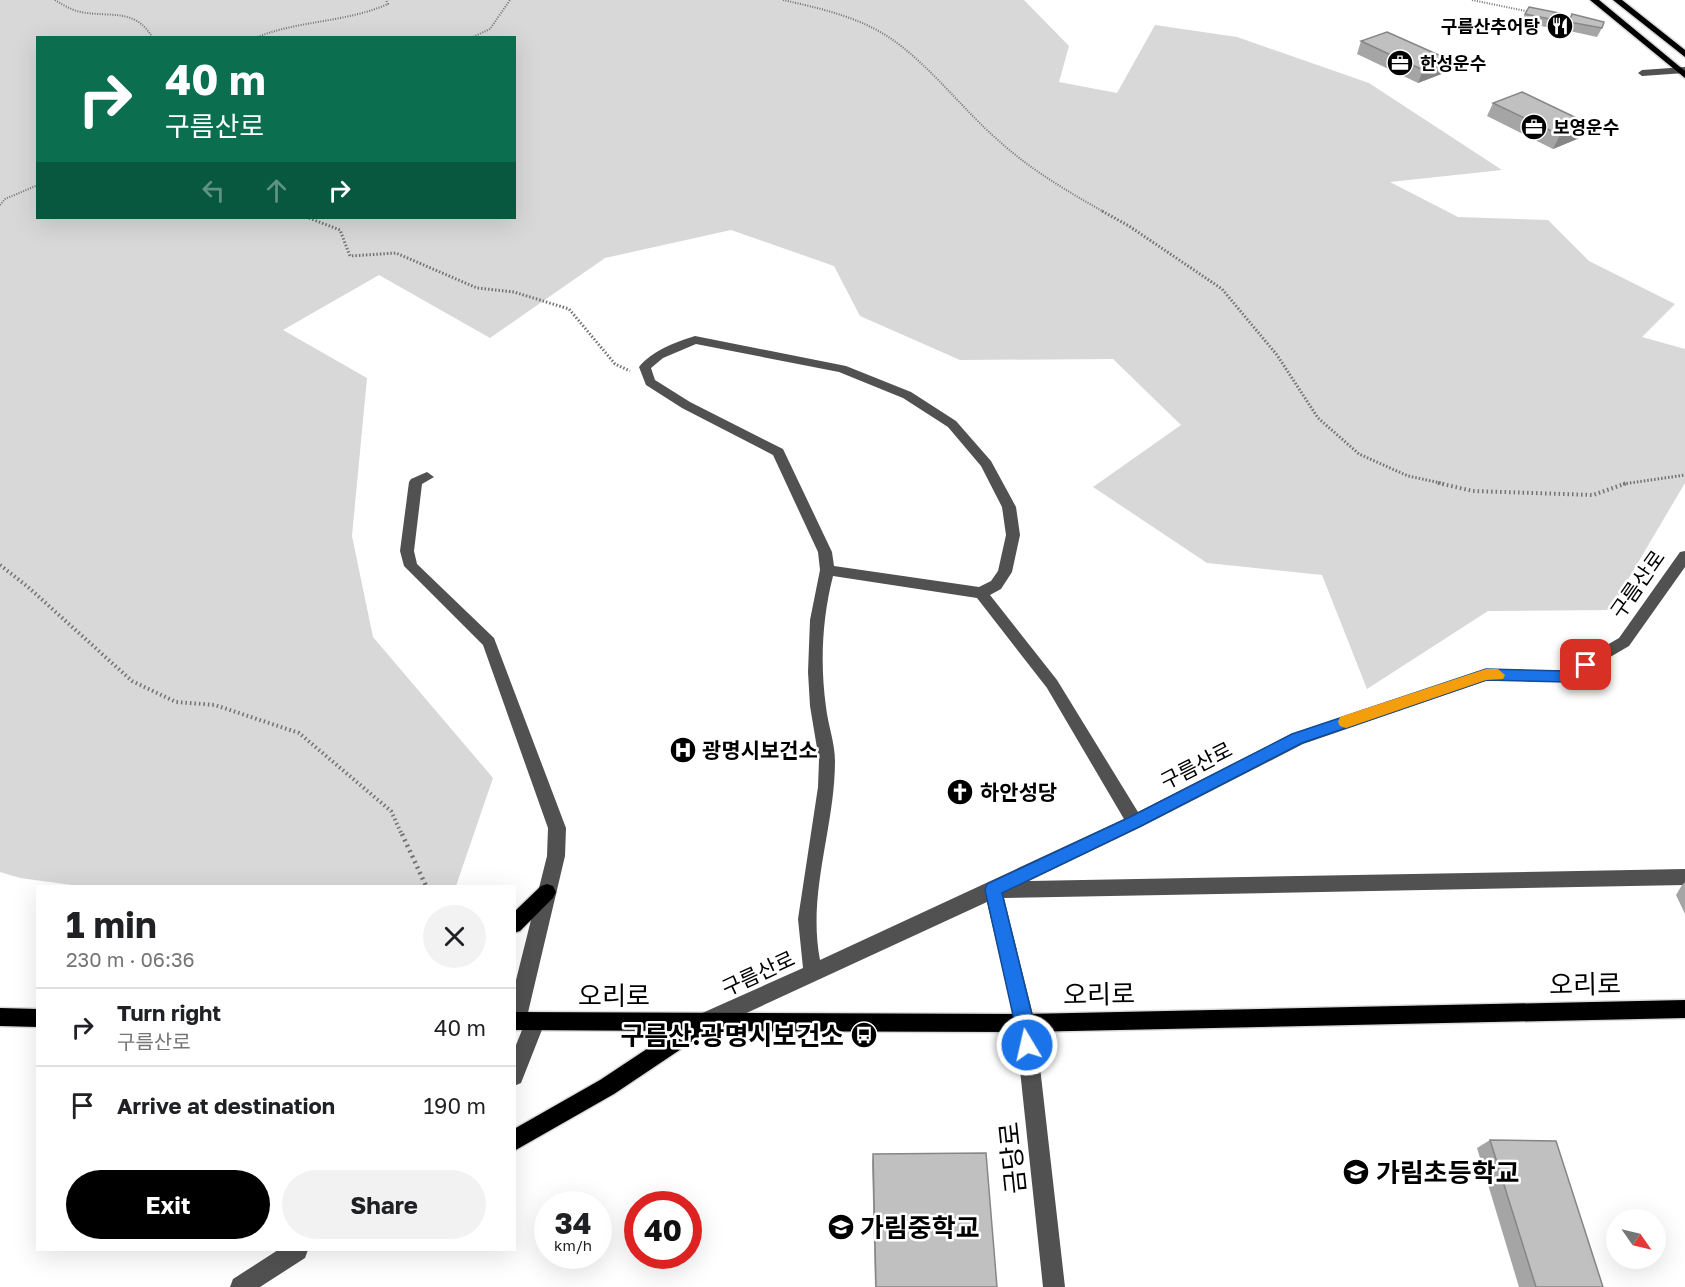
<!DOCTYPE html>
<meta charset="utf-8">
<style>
body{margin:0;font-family:"Golos Text","Noto Sans KR",sans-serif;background:#f2f2f2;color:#202124;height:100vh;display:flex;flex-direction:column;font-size:22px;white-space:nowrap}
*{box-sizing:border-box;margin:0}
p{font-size:20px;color:#757577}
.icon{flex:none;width:33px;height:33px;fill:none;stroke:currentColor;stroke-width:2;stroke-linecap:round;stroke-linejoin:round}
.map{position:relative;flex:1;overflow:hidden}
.details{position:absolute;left:36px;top:885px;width:480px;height:366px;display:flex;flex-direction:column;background:#fff;border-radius:0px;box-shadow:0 6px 24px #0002}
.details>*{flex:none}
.hud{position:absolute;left:36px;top:36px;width:480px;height:183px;border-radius:0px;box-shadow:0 6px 24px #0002;background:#0b6e4f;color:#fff;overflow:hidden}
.needle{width:39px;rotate:124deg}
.buttons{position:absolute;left:1606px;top:1209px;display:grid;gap:12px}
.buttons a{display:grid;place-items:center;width:60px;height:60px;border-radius:50%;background:#fff;box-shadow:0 6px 24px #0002;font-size:30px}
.speed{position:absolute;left:534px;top:1191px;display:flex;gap:12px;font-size:30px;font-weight:700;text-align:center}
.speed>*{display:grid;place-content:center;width:78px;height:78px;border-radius:50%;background:#fff;box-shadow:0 6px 24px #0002;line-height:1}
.speed small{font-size:15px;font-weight:400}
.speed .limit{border:9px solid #d22;background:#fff;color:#111}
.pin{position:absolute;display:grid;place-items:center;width:51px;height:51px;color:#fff;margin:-26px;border-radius:12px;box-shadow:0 3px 9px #0006}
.me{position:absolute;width:66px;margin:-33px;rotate:351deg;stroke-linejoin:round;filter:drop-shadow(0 0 4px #0008)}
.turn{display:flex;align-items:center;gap:21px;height:126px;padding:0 30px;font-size:27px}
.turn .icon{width:78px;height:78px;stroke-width:2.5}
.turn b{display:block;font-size:42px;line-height:51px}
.lanes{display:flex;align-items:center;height:57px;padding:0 30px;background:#0003;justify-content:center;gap:30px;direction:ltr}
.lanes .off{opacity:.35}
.round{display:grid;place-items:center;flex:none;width:63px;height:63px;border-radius:32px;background:#f2f2f2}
.summary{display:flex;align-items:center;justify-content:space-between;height:102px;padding:0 30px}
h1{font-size:36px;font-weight:700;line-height:45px}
.action{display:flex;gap:12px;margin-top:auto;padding:12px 30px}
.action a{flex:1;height:69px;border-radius:36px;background:#000;color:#fff;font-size:24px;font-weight:700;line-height:69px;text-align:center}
.action a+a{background:#f2f2f2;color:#202124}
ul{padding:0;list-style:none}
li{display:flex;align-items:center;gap:18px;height:78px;padding:0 30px;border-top:2px solid #e0e0e0}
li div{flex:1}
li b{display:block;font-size:22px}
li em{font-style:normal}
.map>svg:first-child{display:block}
.green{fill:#d8d8d8;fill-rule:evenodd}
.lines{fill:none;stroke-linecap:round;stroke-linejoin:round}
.major-casing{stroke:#dbdbdb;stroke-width:3}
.path-far3{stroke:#737373;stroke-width:2;stroke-dasharray:1 1.5;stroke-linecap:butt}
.path-far2{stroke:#737373;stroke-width:3;stroke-dasharray:1.5 2;stroke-linecap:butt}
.path-far1{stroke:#737373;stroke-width:4;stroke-dasharray:1.5 3;stroke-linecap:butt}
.path{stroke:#737373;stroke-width:4.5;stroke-dasharray:2 4;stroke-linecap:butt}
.minor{fill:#515151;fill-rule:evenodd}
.major{fill:#000;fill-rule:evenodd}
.wall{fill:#a5a5a5}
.shaded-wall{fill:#868686}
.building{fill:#c0c0c0;stroke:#868686;stroke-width:1.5}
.route{fill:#1a73e8;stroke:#114b97;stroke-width:1.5}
.slow{fill:#f59e0b}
.labels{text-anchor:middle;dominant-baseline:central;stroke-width:5;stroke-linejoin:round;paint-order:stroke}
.far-poi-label{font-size:18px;font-weight:bold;fill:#000;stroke:#fff;text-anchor:start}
.street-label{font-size:21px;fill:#000;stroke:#fff}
.poi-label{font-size:21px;font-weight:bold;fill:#000;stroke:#fff;text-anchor:start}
.near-street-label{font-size:26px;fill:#000;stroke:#fff}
.near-poi-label{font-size:26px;font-weight:bold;fill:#000;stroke:#fff;text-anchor:start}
</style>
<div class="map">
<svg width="1685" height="1287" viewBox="0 0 1685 1287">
<rect width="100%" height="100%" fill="#fff"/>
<!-- green -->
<path class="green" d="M0,0H1024L1069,46L1059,82L1117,93L1155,25L1237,37L1369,83L1502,170L1390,182L1458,217L1548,220L1589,261L1675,304L1642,337L1685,349V483L1610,610L1488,611L1367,689L1322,575L1207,563L1093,487L1181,425L1113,359L960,360L860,316L834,266L731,230L605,258L490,338L379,275L283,330L367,378L352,536L373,637L493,778L456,886H79L20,878L0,872ZM38,38H514V218H38Z"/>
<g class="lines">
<defs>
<path id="major" d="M1590,0H1599L1685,71V78Z
M1613,0H1622L1685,50V57Z
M547,884L553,886L556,892L553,898L520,931L514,933V912L541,886Z
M1685,1000V1018L1025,1032L708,1031L614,1094L514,1151V1129L600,1080L674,1031L514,1030V1012L1025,1014Z
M0,1008L38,1009V1027L0,1026Z"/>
</defs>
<!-- major casing -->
<use href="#major" class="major-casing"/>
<!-- path-far3 -->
<path class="path-far3" d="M55,0C63,5 71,10 81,12C111,18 134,7 153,38
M783,0C819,8 859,17 890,38C931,66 962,109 999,141C1031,170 1067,191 1104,212
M1472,0L1531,12
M1553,17L1572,21
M255,38C298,20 345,23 388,4L386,0
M471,38L490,29L510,0
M0,205L5,199L38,185"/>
<!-- path-far2 -->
<path class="path-far2" d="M1102,211L1129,226L1222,289L1277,355L1318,418L1359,454L1408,476L1445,484
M309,218L340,230L350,256L396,253L477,288L514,292L569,309L615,364L630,371
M1623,484L1685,475"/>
<!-- path-far1 -->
<path class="path-far1" d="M1438,483L1473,491L1593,495L1627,483
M0,565L28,587L132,681L176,702L215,705L299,733L391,811L402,835"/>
<!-- path -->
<path class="path" d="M402,834L426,886"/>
<!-- minor -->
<path class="minor" d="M1685,67V73L1642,76L1638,73L1642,70Z
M695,336L846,366L911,392L956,421L991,461L1016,507L1020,535L1012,572L1001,589L990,595L1057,680L1138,812L1291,734L1481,671L1564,670L1619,638L1680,552L1685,551V567L1629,646L1571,680L1486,681L1303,744L1141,827L1029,881L1685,869V885L1004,898L1035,1023L1065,1287H1043L1015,1023L987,902L714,1028L707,1030L700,1028L697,1021L700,1014L803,968L798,919L818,787L819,760L810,706L808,672L810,620L820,570L818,552L773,455L682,408L646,385L639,367C652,351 675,342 695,336ZM696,344L839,372L903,398L948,427L981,466L1002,507L1006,535L998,571L991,581L979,587L834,566L832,552L783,449L690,402L655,380L651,368L663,358ZM833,576L977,598L1047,688L1124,819L820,960C807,893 835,828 835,761C835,743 828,725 826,707C820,664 822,619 833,576Z
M427,472L434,477L422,484L414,551L417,564L494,638L566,828L565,856L526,1021L523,1028L516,1030L514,988L547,856L548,828L483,645L404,566L400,551L409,482L411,479Z
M535,1013L542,1015L545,1022L521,1083L514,1086V1050L528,1015Z
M278,1250H308L305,1258L260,1287H230L233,1279Z"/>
<!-- major -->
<use href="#major" class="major"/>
</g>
<!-- wall -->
<path class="wall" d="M1559,13L1551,28L1521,22L1525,14Z
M1572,14L1602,28L1597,37L1565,30Z
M1361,41L1450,60L1444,73L1418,83L1357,54Z
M1493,103L1582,137L1553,149L1487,116Z
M1685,882V914L1676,895L1682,885Z
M1490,1140L1603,1287H1519L1477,1148Z
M873,1154L997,1287H875L872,1162Z"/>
<!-- shaded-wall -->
<path class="shaded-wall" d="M1450,60L1444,73L1418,83L1423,70Z
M1589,124L1582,137L1553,149L1560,135Z"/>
<!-- building -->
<path class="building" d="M1529,7L1559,13L1555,20L1525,14Z
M1572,14L1604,22L1602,28L1569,22Z
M1387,32L1450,60L1423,70L1361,41Z
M1522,92L1589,124L1560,135L1493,103Z
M1490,1140L1556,1141L1603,1287H1536Z
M986,1153L997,1287H876L873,1154Z"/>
<!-- route -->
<path class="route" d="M1586,659L1592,665L1590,669L1566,682L1486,680L1302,743L1141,826L1002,893L1034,1023L1036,1045L1033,1051L1027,1053L1021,1051L985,890L987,884L1130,817L1292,734L1486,669L1564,671Z"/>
<!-- slow -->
<path class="slow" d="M1486,669H1498L1505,675L1503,679L1486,680L1346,728L1340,726L1338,722L1340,717Z"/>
<!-- icons -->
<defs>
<symbol id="restaurant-disc" viewBox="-11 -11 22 22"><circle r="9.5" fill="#000" stroke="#fff"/><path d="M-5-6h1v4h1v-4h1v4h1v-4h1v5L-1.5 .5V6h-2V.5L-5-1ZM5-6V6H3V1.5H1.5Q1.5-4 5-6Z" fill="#fff"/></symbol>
<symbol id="office-disc" viewBox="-11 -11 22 22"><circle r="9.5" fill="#000" stroke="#fff"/><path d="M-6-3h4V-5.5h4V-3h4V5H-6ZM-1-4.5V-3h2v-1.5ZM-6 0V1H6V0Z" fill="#fff"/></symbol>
<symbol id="hospital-disc" viewBox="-11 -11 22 22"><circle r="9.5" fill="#000" stroke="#fff"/><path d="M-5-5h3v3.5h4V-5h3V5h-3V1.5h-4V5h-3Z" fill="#fff"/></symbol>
<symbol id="church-disc" viewBox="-11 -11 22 22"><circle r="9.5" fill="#000" stroke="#fff"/><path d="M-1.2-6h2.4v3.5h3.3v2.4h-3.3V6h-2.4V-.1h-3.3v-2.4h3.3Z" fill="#fff"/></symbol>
<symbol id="bus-disc" viewBox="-11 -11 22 22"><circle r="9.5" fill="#000" stroke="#fff"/><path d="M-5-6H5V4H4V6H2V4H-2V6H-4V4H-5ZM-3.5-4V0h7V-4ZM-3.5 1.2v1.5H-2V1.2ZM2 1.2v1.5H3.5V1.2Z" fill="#fff"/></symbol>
<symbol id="school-disc" viewBox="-11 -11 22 22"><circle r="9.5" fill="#000" stroke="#fff"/><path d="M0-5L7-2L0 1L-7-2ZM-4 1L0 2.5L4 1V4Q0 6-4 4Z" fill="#fff"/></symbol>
</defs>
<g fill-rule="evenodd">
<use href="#restaurant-disc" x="1545" y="11" width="30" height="30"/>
<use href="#office-disc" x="1385" y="48" width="30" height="30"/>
<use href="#office-disc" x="1519" y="112" width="30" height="30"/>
<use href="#hospital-disc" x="668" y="735" width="30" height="30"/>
<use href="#church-disc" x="945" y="777" width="30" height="30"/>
<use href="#bus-disc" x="849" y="1020" width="30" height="30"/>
<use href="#school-disc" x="1341" y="1157" width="30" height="30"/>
<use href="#school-disc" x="826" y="1212" width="30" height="30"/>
</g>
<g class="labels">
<!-- far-poi labels -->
<g class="far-poi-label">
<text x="1540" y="26" text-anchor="end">구름산추어탕</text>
<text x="1420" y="63">한성운수</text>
<text x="1553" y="127">보영운수</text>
</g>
<!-- street labels -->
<g class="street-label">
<text transform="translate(1637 584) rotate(-55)">구름산로</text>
<text transform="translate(1196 765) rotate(-27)">구름산로</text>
<text transform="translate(758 973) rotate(-25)">구름산로</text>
</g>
<!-- poi labels -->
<g class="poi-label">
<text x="702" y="750">광명시보건소</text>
<text x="980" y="792">하안성당</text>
</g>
<!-- near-street labels -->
<g class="near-street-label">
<text transform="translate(1585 984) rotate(-1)">오리로</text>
<text transform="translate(1099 994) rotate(-1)">오리로</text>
<text x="614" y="995">오리로</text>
<text transform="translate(1012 1158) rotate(-96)">금당로</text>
</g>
<!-- near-poi labels -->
<g class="near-poi-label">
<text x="844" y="1035" text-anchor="end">구름산.광명시보건소</text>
<text x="1376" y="1172">가림초등학교</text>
<text x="860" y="1227">가림중학교</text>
</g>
</g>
</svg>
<div class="buttons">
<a><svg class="needle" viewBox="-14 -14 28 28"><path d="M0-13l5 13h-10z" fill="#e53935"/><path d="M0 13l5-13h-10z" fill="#757577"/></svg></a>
</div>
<div class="speed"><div>34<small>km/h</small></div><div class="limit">40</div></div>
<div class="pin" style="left:1586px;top:665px;background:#d93025"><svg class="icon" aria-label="arrive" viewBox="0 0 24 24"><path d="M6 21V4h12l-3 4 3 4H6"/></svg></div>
<svg class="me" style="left:1027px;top:1045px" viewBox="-20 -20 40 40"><circle r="17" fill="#1a73e8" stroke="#fff" stroke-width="3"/><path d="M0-11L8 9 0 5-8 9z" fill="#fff"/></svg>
<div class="hud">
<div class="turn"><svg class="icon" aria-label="right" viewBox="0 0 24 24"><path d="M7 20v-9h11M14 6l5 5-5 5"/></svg><div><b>40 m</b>구름산로</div></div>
<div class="lanes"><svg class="icon off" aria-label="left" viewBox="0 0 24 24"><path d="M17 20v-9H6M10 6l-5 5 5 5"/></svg><svg class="icon off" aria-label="ahead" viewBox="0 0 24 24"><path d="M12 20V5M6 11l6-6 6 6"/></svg><svg class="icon" aria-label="right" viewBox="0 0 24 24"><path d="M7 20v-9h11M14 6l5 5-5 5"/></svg></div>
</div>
<section class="details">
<div class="summary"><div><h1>1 min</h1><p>230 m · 06:36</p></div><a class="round"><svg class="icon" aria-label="close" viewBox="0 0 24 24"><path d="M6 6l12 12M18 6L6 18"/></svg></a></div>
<ul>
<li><svg class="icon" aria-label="right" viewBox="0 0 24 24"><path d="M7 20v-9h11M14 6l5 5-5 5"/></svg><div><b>Turn right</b><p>구름산로</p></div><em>40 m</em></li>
<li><svg class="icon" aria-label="arrive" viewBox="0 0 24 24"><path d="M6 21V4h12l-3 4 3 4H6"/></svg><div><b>Arrive at destination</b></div><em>190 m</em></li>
</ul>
<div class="action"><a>Exit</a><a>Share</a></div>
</section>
</div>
